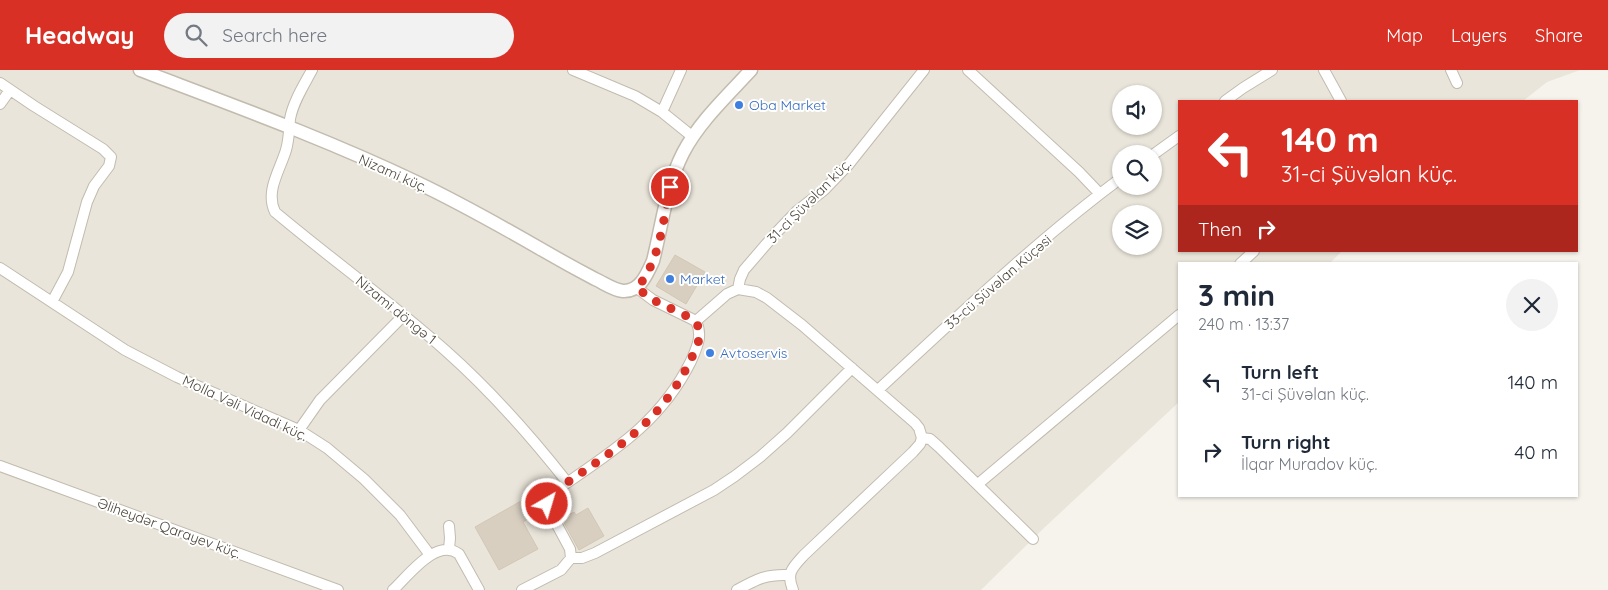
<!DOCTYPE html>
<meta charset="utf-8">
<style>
body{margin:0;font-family:Quicksand,sans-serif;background:#f2f2f3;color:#1f2937;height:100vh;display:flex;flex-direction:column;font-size:19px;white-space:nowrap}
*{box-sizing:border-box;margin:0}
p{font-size:16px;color:#747a83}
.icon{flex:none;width:28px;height:28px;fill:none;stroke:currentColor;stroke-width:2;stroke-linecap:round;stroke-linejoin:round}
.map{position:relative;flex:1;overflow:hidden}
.panel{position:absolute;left:1178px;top:192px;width:400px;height:235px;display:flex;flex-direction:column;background:#fff;border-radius:0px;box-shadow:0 1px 4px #0004}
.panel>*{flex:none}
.banner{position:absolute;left:1178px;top:30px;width:400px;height:152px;border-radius:0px;box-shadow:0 1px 4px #0004;background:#d93025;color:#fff;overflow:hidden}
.buttons{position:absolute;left:1112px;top:15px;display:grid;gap:10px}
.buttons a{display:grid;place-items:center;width:50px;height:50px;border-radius:50%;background:#fff;box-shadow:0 1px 4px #0004;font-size:25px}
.pin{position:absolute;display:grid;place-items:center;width:42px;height:42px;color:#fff;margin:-21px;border:2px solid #fff;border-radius:50%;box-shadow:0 1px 5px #0007}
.me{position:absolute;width:55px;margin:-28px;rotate:38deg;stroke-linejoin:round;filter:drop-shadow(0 0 4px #0008)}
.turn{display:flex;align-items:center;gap:18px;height:105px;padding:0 20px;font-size:22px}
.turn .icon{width:65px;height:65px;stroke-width:2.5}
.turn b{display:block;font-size:35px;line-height:42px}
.then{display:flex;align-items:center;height:48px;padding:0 20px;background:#0003;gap:10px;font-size:19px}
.round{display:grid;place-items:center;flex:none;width:52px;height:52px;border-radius:26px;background:#f2f2f3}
.summary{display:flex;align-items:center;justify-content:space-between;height:85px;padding:0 20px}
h1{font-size:30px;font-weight:800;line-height:38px}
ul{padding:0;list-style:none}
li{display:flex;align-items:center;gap:15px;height:70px;padding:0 20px}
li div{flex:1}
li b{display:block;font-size:19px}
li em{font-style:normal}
header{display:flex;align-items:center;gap:30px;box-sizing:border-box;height:70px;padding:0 25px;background:#d93025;color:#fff}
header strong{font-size:24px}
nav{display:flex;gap:28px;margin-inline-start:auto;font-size:18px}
.search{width:350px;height:45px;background:#f2f2f3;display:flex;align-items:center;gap:12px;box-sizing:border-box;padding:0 18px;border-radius:28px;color:#747a83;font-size:19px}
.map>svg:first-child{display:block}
.residential{fill:#eae5da;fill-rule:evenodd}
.building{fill:#d8cfc1;stroke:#d3c7b4}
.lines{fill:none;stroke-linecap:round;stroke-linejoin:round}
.minor-casing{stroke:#c2bbae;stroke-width:12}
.tertiary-casing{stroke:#c2bbae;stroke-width:15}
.minor{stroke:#fff;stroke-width:10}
.tertiary{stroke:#fff;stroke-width:12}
.route{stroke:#d93025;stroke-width:9;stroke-dasharray:0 16.2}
.shop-dot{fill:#3f7fe0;stroke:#fff;stroke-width:2}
.labels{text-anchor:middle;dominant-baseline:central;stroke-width:4;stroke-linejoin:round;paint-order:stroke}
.shop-label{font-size:14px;fill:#366cbe;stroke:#fff;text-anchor:start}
.street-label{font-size:14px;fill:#4b4439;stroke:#fff}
</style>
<header>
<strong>Headway</strong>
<div class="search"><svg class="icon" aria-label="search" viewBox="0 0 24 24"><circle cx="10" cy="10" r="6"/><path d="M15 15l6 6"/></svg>Search here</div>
<nav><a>Map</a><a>Layers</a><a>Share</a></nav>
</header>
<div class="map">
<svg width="1608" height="520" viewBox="0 0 1608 520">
<rect width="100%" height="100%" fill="#f6f3ec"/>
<!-- residential -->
<path class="residential" d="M0,0H1580L1547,12L1523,31H1179V181H1342L1329,194H1179V332L1044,458L981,520H0ZM1121,24H1154V56H1121ZM1121,84H1154V116H1121ZM1121,144H1154V176H1121Z"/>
<!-- building -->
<path class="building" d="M675,185L705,202L686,234L656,216Z
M530,426L539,443L523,452L538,479L499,500L475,457Z
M588,438L604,466L579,480L562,449L574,442L576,445Z"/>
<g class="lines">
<defs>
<path id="minor" d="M312,0C304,15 293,32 290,49C289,60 289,70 286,80C280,100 265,121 275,142C331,189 391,232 446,281C491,321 530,365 567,412
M573,0L635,26L662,42L693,67
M968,0L1079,102L1100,124
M1324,0L1341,31
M1451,0L1457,13
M0,13L34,36L103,79L111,87L109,96L94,116L87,132L68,202L52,232
M1225,31L1243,18L1272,0
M0,34L10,20
M662,42L681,0
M1154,84L1179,66
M1240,194L1254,181
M0,198L125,280L177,307L299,360L327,378L364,409L400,445L430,485
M738,219L740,209L744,200L775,164L797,141L824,120L849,94L924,0
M696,251L727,224L738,219L756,222L767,228L802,255L915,353L919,358L922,368L920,374L913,382L804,485C792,498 786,503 793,520
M878,320C957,247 1035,172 1121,108
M299,360L320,330L403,246
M922,368L930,369L939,377L1033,469
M0,396L338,520
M978,414L1179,245
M449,456L450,468L449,479
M571,488H582L595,483L714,420L735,406L760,387L787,363L852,298
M393,520C409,505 437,467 459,484L479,520
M522,520L561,500L571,488L570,479L549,440C546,432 549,427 555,421C610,383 660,354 691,291C697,277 703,266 696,251L653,230L637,218
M737,520C757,509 766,504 789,505"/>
<path id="tertiary" d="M140,0C232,35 326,69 416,112C458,132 499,155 539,178C558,189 576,199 595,209C604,213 613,220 623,221C640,222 647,204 653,191C662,156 666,116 683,83C699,52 727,26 751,0"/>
</defs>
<!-- minor casing -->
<use href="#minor" class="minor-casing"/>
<!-- tertiary casing -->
<use href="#tertiary" class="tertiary-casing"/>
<!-- minor -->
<use href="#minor" class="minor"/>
<!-- tertiary -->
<use href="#tertiary" class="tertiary"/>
</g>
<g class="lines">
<!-- route -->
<path class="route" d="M547,434L551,425L555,421C612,381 660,355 691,289C698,275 706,259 691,248L653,230L637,218C660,191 663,151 670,117"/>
</g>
<!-- markers -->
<g class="shop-dot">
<circle cx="739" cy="35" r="5"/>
<circle cx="670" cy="209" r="5"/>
<circle cx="710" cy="283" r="5"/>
</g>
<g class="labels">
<!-- shop labels -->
<g class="shop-label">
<text x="749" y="35">Oba Market</text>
<text x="680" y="209">Market</text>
<text x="720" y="283">Avtoservis</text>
</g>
<!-- street labels -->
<g class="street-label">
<text transform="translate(393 103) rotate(24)">Nizami küç.</text>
<text transform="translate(809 131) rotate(-45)">31-ci Şüvəlan küç.</text>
<text transform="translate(998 212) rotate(-41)">33-cü Şüvəlan Küçəsi</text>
<text transform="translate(396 240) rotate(39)">Nizami döngə 1</text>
<text transform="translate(245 338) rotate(25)">Molla Vəli Vidadi küç.</text>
<text transform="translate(169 458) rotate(20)">Əliheydər Qarayev küç.</text>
</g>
</g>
</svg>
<div class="buttons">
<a><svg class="icon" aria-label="sound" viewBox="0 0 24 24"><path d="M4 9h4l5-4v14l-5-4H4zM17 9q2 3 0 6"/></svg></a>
<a><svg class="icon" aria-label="search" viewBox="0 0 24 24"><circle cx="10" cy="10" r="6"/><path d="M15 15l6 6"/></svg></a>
<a><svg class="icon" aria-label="layers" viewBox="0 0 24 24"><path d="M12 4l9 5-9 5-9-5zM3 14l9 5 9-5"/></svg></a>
</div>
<div class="pin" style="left:670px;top:117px;background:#d93025"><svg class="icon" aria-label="arrive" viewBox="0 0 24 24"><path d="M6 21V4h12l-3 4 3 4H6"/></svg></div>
<svg class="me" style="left:547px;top:434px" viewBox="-20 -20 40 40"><circle r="17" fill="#d93025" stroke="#fff" stroke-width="3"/><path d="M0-11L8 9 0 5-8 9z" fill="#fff"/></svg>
<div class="banner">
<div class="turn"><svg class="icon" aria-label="left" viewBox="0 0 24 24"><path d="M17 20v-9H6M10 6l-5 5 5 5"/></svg><div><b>140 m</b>31-ci Şüvəlan küç.</div></div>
<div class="then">Then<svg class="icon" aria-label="right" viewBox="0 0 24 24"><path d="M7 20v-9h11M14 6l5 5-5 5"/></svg></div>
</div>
<section class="panel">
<div class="summary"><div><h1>3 min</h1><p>240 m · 13:37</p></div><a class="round"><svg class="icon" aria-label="close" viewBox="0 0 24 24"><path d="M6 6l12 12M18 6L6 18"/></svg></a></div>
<ul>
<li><svg class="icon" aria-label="left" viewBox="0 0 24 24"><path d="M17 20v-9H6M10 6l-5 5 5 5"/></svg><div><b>Turn left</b><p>31-ci Şüvəlan küç.</p></div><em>140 m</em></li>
<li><svg class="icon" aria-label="right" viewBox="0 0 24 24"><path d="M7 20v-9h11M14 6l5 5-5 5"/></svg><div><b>Turn right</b><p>İlqar Muradov küç.</p></div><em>40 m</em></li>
</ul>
</section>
</div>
